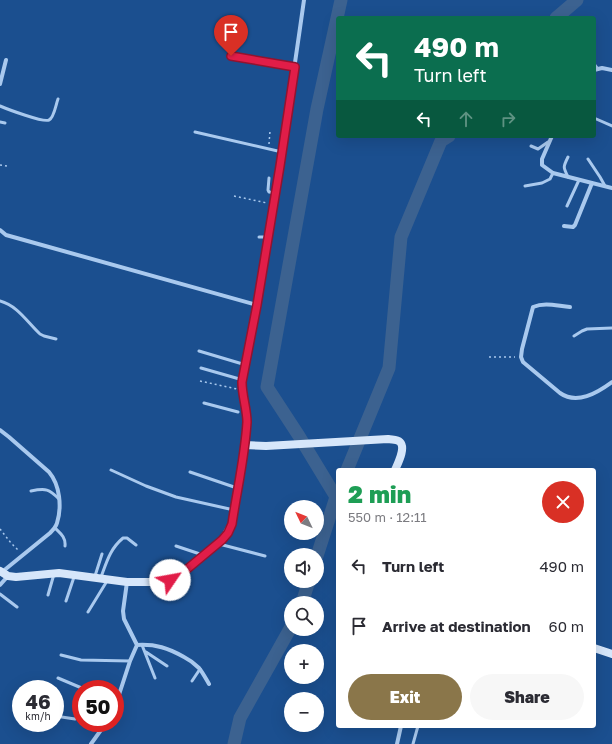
<!DOCTYPE html>
<meta charset="utf-8">
<style>
body{margin:0;font-family:"Golos Text",sans-serif;background:#f7f7f7;color:#2b2b33;height:100vh;display:flex;flex-direction:column;font-size:15px;white-space:nowrap}
*{box-sizing:border-box;margin:0}
p{font-size:13px;color:#7c7c81}
.icon{flex:none;width:22px;height:22px;fill:none;stroke:currentColor;stroke-width:2;stroke-linecap:round;stroke-linejoin:round}
.map{position:relative;flex:1;overflow:hidden}
.side{position:absolute;left:336px;top:468px;width:260px;height:260px;display:flex;flex-direction:column;background:#fff;border-radius:4px;box-shadow:0 4px 16px #0002}
.side>*{flex:none}
.banner{position:absolute;left:336px;top:16px;width:260px;height:122px;border-radius:4px;box-shadow:0 4px 16px #0002;background:#0b6e4f;color:#fff;overflow:hidden}
.needle{width:26px;rotate:313deg}
.fabs{position:absolute;left:284px;top:500px;display:grid;gap:8px}
.fabs a{display:grid;place-items:center;width:40px;height:40px;border-radius:50%;background:#fff;box-shadow:0 4px 16px #0002;font-size:20px}
.speed{position:absolute;left:12px;top:680px;display:flex;gap:8px;font-size:20px;font-weight:700;text-align:center}
.speed>*{display:grid;place-content:center;width:52px;height:52px;border-radius:50%;background:#fff;box-shadow:0 4px 16px #0002;line-height:1}
.speed small{font-size:10px;font-weight:400}
.speed .limit{border:6px solid #d22;background:#fff;color:#111}
.pin{position:absolute;display:grid;place-items:center;width:34px;height:34px;color:#fff;margin:-41px -17px;border-radius:50% 50% 50% 0;rotate:-45deg;box-shadow:0 0 4px #0007}
.pin .icon{rotate:45deg}
.me{position:absolute;width:44px;margin:-22px;rotate:57deg;stroke-linejoin:round;filter:drop-shadow(0 0 3px #0008)}
.turn{display:flex;align-items:center;gap:14px;height:84px;padding:0 12px;font-size:18px}
.turn .icon{width:52px;height:52px;stroke-width:2.5}
.turn b{display:block;font-size:28px;line-height:34px}
.lanes{display:flex;align-items:center;height:38px;padding:0 12px;background:#0003;justify-content:center;gap:20px;direction:ltr}
.lanes .off{opacity:.35}
.round{display:grid;place-items:center;flex:none;width:42px;height:42px;border-radius:21px;background:#f7f7f7}
.head{display:flex;align-items:center;justify-content:space-between;height:68px;padding:0 12px}
h1{font-size:24px;font-weight:800;line-height:30px;color:#1e9e55}
.button{display:flex;gap:8px;margin-top:auto;padding:8px 12px}
.button a{flex:1;height:46px;border-radius:24px;background:#8a764a;color:#fff;font-size:16px;font-weight:800;line-height:46px;text-align:center}
.button a+a{background:#f7f7f7;color:#2b2b33}
ul{padding:0;list-style:none}
li{display:flex;align-items:center;gap:12px;height:60px;padding:0 12px}
li div{flex:1}
li b{display:block;font-size:15px}
li em{font-style:normal}
.map>svg:first-child{display:block}
.lines{fill:none;stroke-linecap:round;stroke-linejoin:round}
.river{stroke:#3c6290;stroke-width:13}
.path{stroke:#a9c9ee;stroke-width:1.5;stroke-dasharray:2 3;stroke-linecap:butt}
.lane{stroke:#a9c9ee;stroke-width:3}
.street{stroke:#a9c9ee;stroke-width:4}
.secondary{stroke:#d6e6fa;stroke-width:8}
.route-casing{stroke:#92132f;stroke-width:10}
.route{stroke:#e11d48;stroke-width:7}
</style>
<div class="map">
<svg width="612" height="744" viewBox="0 0 612 744">
<rect width="100%" height="100%" fill="#1b4f8f"/>
<g class="lines">
<!-- river -->
<path class="river" d="M556,18L577,0
M347,470L389,368L401,237L441,141L449,136
M317,556L336,497L299,436L267,387L317,109L341,0
M302,603L309,581
M234,744L240,718L291,627"/>
<!-- path -->
<path class="path" d="M269,144L270,131
M0,165L7,166
M234,196L267,203
M489,357H515
M200,381L237,389
M0,529L11,543L19,551"/>
<!-- lane -->
<path class="lane" d="M231,56L295,67
M594,64L597,68
M0,106C7,109 44,123 49,120C54,118 56,104 58,99
M594,118L612,126
M0,122L5,123
M195,132L282,152
M531,146L538,149L548,142
M588,159L600,177L605,186
M568,177C563,167 563,167 568,157
M269,178L268,190L269,192L276,193
M525,186L542,183L550,179L553,173
M567,206L579,180
M259,237H268
M0,301C18,306 27,322 40,334L44,336L56,339
M574,336L582,331L587,329L612,328
M199,351L246,365
M201,368L243,380
M204,403L238,412
M111,470L146,486L176,497L234,510
M190,472L237,488
M31,491C46,488 49,489 59,499
M55,528C60,533 66,537 65,546
M219,544L265,556
M176,546L203,555
M95,576L102,554
M101,577C107,561 110,549 123,538H127L136,545
M0,594L17,607
M48,595L54,574
M66,601L74,577
M88,612L107,581
M142,645L155,678
M146,652L167,666
M61,655L81,660L130,661
M58,678L84,689
M192,681L200,669
M55,716L75,719
M80,721H81
M88,723L103,728
M413,744L418,726"/>
<!-- street -->
<path class="street" d="M594,70L602,68L612,70
M0,84L6,60
M552,136L542,159V165L553,173L612,188
M564,226L573,227L575,225L592,183
M0,230L6,235L257,305
M570,307C557,306 545,302 533,307L522,349L521,357L523,362L560,393C577,405 597,393 612,382
M0,430L9,437L49,472C60,485 62,507 57,523C56,527 53,530 50,533L2,572
M245,445C245,435 247,424 246,414C245,403 242,393 242,382C266,255 286,128 304,0
M127,582L123,611L124,619L137,645
M0,585L8,576
M137,645C156,644 168,648 184,657C190,660 195,664 199,668C203,673 206,679 209,684
M115,707L130,661L137,645
M91,744L106,723
M397,744L401,726"/>
<!-- secondary -->
<path class="secondary" d="M0,571L8,576L16,577L59,573L127,582H158L170,580L180,575L222,540L227,533L232,524L245,445L266,446L388,439C392,440 397,439 400,442C406,448 398,463 395,470
M594,648L612,654"/>
</g>
<g class="lines">
<defs>
<path id="route" d="M170,580L180,575L222,540L228,533L232,524C237,490 245,456 247,422C247,409 242,396 242,382L257,305L280,166L295,67L231,56"/>
</defs>
<!-- route casing -->
<use href="#route" class="route-casing"/>
<!-- route -->
<use href="#route" class="route"/>
</g>
</svg>
<div class="fabs">
<a><svg class="needle" viewBox="-14 -14 28 28"><path d="M0-13l5 13h-10z" fill="#e53935"/><path d="M0 13l5-13h-10z" fill="#7c7c81"/></svg></a>
<a><svg class="icon" aria-label="sound" viewBox="0 0 24 24"><path d="M4 9h4l5-4v14l-5-4H4zM17 9q2 3 0 6"/></svg></a>
<a><svg class="icon" aria-label="search" viewBox="0 0 24 24"><circle cx="10" cy="10" r="6"/><path d="M15 15l6 6"/></svg></a>
<a>+</a>
<a>−</a>
</div>
<div class="speed"><div>46<small>km/h</small></div><div class="limit">50</div></div>
<div class="pin" style="left:231px;top:56px;background:#d93025"><svg class="icon" aria-label="arrive" viewBox="0 0 24 24"><path d="M6 21V4h12l-3 4 3 4H6"/></svg></div>
<svg class="me" style="left:170px;top:580px" viewBox="-20 -20 40 40"><circle r="19" fill="#fff"/><path d="M0-13L10 11 0 6-10 11z" fill="#e11d48"/></svg>
<div class="banner">
<div class="turn"><svg class="icon" aria-label="left" viewBox="0 0 24 24"><path d="M17 20v-9H6M10 6l-5 5 5 5"/></svg><div><b>490 m</b>Turn left</div></div>
<div class="lanes"><svg class="icon" aria-label="left" viewBox="0 0 24 24"><path d="M17 20v-9H6M10 6l-5 5 5 5"/></svg><svg class="icon off" aria-label="ahead" viewBox="0 0 24 24"><path d="M12 20V5M6 11l6-6 6 6"/></svg><svg class="icon off" aria-label="right" viewBox="0 0 24 24"><path d="M7 20v-9h11M14 6l5 5-5 5"/></svg></div>
</div>
<section class="side">
<div class="head"><div><h1>2 min</h1><p>550 m · 12:11</p></div><a class="round" style="background:#d93025;color:#fff"><svg class="icon" aria-label="close" viewBox="0 0 24 24"><path d="M6 6l12 12M18 6L6 18"/></svg></a></div>
<ul>
<li><svg class="icon" aria-label="left" viewBox="0 0 24 24"><path d="M17 20v-9H6M10 6l-5 5 5 5"/></svg><div><b>Turn left</b></div><em>490 m</em></li>
<li><svg class="icon" aria-label="arrive" viewBox="0 0 24 24"><path d="M6 21V4h12l-3 4 3 4H6"/></svg><div><b>Arrive at destination</b></div><em>60 m</em></li>
</ul>
<div class="button"><a>Exit</a><a>Share</a></div>
</section>
</div>
